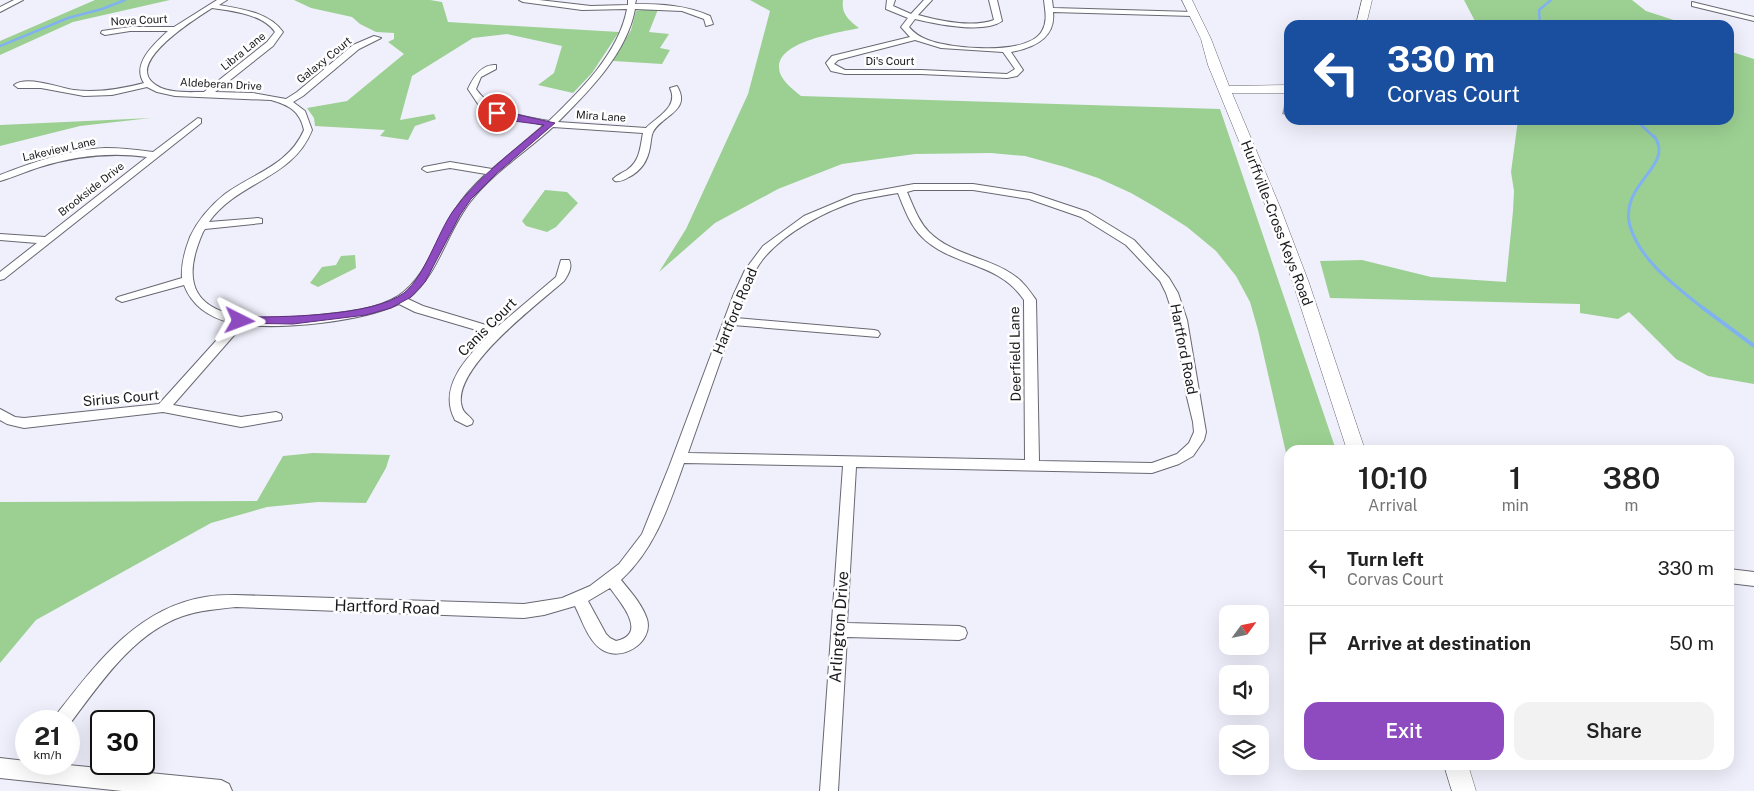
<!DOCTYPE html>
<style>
body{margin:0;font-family:"Public Sans",sans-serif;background:#f2f2f2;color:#222;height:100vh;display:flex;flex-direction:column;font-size:19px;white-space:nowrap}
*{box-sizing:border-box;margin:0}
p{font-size:16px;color:#767676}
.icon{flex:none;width:28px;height:28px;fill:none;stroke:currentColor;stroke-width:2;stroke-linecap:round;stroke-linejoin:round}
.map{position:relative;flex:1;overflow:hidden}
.sheet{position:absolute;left:1284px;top:445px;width:450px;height:325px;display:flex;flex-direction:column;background:#fff;border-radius:15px;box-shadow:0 5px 20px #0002}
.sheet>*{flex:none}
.top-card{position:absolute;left:1284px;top:20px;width:450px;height:105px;border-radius:15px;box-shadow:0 5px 20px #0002;background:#1a4fa0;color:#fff;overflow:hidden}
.needle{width:32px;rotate:57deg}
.buttons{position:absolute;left:1219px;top:605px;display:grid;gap:10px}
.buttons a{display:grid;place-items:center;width:50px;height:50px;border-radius:10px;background:#fff;box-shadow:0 5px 20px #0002;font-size:25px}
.speed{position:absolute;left:15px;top:710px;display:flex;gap:10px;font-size:25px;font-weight:700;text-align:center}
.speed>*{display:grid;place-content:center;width:65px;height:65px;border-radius:50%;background:#fff;box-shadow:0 5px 20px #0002;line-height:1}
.speed small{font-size:12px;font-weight:400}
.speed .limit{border:2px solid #111;border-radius:8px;background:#fff;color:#111}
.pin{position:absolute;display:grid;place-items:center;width:42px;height:42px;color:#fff;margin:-21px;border:2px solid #fff;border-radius:50%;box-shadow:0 1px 5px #0007}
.me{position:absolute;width:55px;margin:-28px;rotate:93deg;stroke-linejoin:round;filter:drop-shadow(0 0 4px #0008)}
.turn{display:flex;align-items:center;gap:18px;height:105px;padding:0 20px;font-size:22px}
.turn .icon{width:65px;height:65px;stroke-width:2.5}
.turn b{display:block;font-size:35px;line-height:42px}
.eta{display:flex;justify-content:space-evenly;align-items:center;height:85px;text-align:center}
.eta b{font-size:30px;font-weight:600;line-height:35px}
.button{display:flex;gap:10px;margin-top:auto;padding:10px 20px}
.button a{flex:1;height:58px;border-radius:15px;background:#8e4abf;color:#fff;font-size:20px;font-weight:600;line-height:58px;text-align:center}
.button a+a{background:#f2f2f2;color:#222}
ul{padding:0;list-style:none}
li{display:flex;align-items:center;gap:15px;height:75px;padding:0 20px;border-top:1px solid #e0e0e0}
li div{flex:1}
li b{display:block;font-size:19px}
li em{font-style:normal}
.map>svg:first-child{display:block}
.green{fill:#9cd092}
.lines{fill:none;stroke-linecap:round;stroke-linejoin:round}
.stream-far2{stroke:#81b2f0;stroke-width:2.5}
.stream-far1{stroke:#81b2f0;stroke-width:3}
.stream{stroke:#81b2f0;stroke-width:4}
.minor-casing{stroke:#686873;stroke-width:2}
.tertiary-casing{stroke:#686873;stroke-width:2}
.secondary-casing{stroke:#686873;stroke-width:1}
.minor{fill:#fff;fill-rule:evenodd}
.tertiary{fill:#fff;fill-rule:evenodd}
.secondary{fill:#fff;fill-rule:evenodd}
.wall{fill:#a1a1aa}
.building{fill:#bbbbc6;stroke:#83838b}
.route{fill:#8e4abf;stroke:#5c307c}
.labels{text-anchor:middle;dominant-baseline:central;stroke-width:5;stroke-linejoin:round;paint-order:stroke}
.far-street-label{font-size:11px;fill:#19191d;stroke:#fefefe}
.street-label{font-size:14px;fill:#19191d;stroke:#fefefe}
.near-street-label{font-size:16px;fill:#19191d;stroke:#fefefe}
</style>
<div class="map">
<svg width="1754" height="791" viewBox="0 0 1754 791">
<rect width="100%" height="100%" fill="#f0f0fc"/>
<!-- green -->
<path class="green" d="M95,0H170L73,22L0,55V41Z
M294,0H430L442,2L448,22L619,32L592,73L573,93L538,85L554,73L562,46L507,34L473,38L412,76L400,120L434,114L436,119L415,126L408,140L380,136L385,130L315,126L314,118L307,108L347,101L404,54L388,42L394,39V33L376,32L360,24L352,17L311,8Z
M750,0H843C841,14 849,20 859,28C838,33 770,42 780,73C783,82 794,90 801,96L1220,109L1336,450H1289V466L1258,330L1250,302L1236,276L1216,251L1187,227L1157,208L1131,193L1098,178L1065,167L1025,156L991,153L915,154L842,164L778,189L715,223L659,272L686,229L748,94L770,11Z
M1464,0H1632L1646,11L1689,25H1477Z
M659,7L649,32L669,34L660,48L670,50L662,64L613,61L631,30L636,11Z
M1729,51L1754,59V384L1708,376L1676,359L1629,312L1618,319L1580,313V304L1330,298L1320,261L1362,260L1431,277L1506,282L1513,211L1514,191L1511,172L1518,120H1729Z
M151,118L80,126L0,146V125Z
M545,190L567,192L578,203L556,227L547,232L526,226L522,221Z
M355,255L356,268L318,287L310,283L322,267L336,265L341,256Z
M313,453L390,455L386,468L366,503L318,502L267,507L211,523L36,620L0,663V502L257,501L283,456Z"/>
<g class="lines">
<!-- stream-far2 -->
<path class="stream-far2" d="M1540,25L1539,10L1551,0
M0,46L68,18L102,9L125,0
M1636,120L1655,138"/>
<!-- stream-far1 -->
<path class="stream-far1" d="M1654,136C1676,166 1618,184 1630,226C1640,261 1677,287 1704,309"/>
<!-- stream -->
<path class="stream" d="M1703,308L1754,346"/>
<defs>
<path id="minor" d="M14,0H23L0,12V7Z
M217,0H227L219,5C241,9 269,12 283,32L273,46L215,92L253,93L286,99L297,92L353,45L374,36L381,38L359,49L303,96L293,102L305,111L312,130C293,179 238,181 209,222L258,218L262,219V223L205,229L203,232C163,322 247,321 309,316C337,313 374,311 398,296C427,277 436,239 454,211C463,197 474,185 486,174L450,168L427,172L422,169L424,167L450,162L492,169L544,125L496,114L478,104L468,89C473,78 481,64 496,65V69L481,77L476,89C493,113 522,116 549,121C580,91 619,53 627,9L582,10L523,2L519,0H539L591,6L628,5V0H636L635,4C661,4 686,5 710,16L713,24L706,26L704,19L682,11L635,9C627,53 589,91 558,122L646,128C658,116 679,107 670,88L677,86C692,111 662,115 653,132C651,136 651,142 650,147C648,160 641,171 629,177C624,180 620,182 615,181L613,179C617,175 622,173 627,170C640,161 640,148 643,133L553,127C526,152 492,173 470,202C446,233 439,274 408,299L423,306L496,328L556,277L561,260H569C573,267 568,275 564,281C538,304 456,365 461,403C463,415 468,413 473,421L472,424L467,426L455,420C437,387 468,356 490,334L415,312L399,304C359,322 287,329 243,325L173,405L241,417L276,412L281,414L282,417L281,420L241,427L163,412L24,428L7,424L0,420V409L15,417L24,418L159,404L232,323C210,318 192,306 184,285L122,302L116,299L118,297L182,278C181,264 185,250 190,237C198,220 210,206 225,194C254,173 289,165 304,130C300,111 289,105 271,100L175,96L157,92L147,87L112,95L84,96L41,88H18L14,85C27,75 59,88 74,90C98,93 121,89 144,83C131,64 155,43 168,31H130L105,35L101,33L102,31L130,27H174ZM212,8C232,11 263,14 275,32L267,42L204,92C189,92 164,94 152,82C128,60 198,17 212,8Z
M887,0H895L893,6L911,14L924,0H932L918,15C940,21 972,28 994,20L989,0H997L1002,21C984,34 936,24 915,19L909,27C914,33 920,37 928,40C951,49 1028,56 1042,31C1048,21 1045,10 1044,0H1052L1053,8L1193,12L1197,14L1193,16L1053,12C1056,39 1032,48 1011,52L1023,70L1017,76L1007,78L921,74H845L831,71L826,63L832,56L910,37L901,27L908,18L886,9ZM915,40L941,48L1003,52L1015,69L1007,74L921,70H845L834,64L838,60Z
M1692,2L1754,17V21L1692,6Z
M198,118L201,119V123L4,279L0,280V272L37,243L0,240V234L45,237L147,157C109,152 76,156 40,167C27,171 14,177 0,181V175C33,162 71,149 106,148C122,148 138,150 153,152Z
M914,184H973L1031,193L1088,212L1134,240L1169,278L1178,293L1187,320L1206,432L1204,440L1193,456L1179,464L1152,473L856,467L847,623L959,626L965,628L967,633L965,638L959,640L847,637L838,791H820L843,466L684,463C669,505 655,549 621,580C630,591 642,604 647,619C654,643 620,663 601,649C588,640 582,620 575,606L544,615L524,618L236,607C218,609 201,610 183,616C133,633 99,685 69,725V721H54L56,715C96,664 137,608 205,597C215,595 226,595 236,595L524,604L562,598L590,586L619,564L642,534L669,467L733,296L745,270L763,246L804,216L854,195ZM914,190H973L1029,199L1081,217L1126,245L1160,281L1166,293L1175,320L1186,393L1193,422L1194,432L1189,443L1177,454L1152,463L1039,461L1036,300C1029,290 1023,281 1012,274C987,257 952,255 929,232C918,221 913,205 907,192ZM898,193C904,208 910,225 922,237C952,267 998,261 1024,300L1025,460L688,453L733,325L878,337L880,334L878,331L874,330L736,318C743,298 750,276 763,259C785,232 827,210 860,200C872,197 886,195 898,193ZM610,588C620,602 649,634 616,641L610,638L606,634L588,601Z"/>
<path id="tertiary" d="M1729,569L1754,572V586L1729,583Z
M0,758L26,761V764H58L221,780L229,784L232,791H122L0,778Z"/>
<path id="secondary" d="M1182,0H1192L1211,39L1229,86L1289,85V93H1232L1280,207L1309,283L1365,450H1347L1293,283L1266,207L1208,65L1201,39Z
M1362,0H1372L1366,25H1356Z
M1444,765H1468L1476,791H1452Z"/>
</defs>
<!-- minor casing -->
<use href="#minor" class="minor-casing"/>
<!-- tertiary casing -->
<use href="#tertiary" class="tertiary-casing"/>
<!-- secondary casing -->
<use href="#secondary" class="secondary-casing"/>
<!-- minor -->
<use href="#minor" class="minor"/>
<!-- tertiary -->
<use href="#tertiary" class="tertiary"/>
<!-- secondary -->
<use href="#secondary" class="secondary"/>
</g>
<!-- wall -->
<path class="wall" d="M1289,97V116L1282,114L1284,106Z"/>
<!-- building -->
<path class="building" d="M1289,97V107L1284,106Z"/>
<!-- route -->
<path class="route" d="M497,110L555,123L496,174L471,199L460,215L425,282L411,297L391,308L366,315L293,324L236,323L235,321L236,318L240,317C281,317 371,317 404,293C425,276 437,234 453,211C478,177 512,152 544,125L514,121L495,115L493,113Z"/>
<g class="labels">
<!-- far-street labels -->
<g class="far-street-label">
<text transform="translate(139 20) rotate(-3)">Nova Court</text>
<text transform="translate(243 51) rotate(-39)">Libra Lane</text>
<text transform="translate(324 60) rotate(-39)">Galaxy Court</text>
<text x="890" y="61">Di's Court</text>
<text transform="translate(221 84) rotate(3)">Aldeberan Drive</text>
<text transform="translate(601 116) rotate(4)">Mira Lane</text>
<text transform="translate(59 149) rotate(-13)">Lakeview Lane</text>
<text transform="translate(91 189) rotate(-38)">Brookside Drive</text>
</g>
<!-- street labels -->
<g class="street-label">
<text transform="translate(1277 223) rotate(69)">Hurffville-Cross Keys Road</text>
<text transform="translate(735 311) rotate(-67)">Hartford Road</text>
<text transform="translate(487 327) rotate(-45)">Canis Court</text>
<text transform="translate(1184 349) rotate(79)">Hartford Road</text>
<text transform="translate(1015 354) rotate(-91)">Deerfield Lane</text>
<text transform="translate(121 398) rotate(-5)">Sirius Court</text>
</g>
<!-- near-street labels -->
<g class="near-street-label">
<text transform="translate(387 607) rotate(2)">Hartford Road</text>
<text transform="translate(839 627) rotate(-86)">Arlington Drive</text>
</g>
</g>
</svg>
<div class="buttons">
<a><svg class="needle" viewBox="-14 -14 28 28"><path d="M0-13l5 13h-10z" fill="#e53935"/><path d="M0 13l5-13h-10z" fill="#767676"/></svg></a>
<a><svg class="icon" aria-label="sound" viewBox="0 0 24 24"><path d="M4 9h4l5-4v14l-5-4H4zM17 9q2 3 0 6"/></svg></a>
<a><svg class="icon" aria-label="layers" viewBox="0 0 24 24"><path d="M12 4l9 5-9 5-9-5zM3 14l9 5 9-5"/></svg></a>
</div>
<div class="speed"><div>21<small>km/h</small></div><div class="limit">30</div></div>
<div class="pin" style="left:497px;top:113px;background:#d93025"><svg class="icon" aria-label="arrive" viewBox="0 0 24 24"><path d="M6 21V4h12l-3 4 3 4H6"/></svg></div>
<svg class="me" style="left:240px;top:321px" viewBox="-20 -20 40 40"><path d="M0-17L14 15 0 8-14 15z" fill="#8e4abf" stroke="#fff" stroke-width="4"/></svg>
<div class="top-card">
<div class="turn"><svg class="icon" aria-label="left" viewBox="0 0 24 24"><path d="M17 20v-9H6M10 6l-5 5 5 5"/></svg><div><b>330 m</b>Corvas Court</div></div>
</div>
<section class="sheet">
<div class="eta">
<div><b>10:10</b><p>Arrival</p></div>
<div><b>1</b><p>min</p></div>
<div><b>380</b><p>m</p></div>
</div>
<ul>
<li><svg class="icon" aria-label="left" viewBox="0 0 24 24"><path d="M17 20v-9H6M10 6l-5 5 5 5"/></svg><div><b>Turn left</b><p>Corvas Court</p></div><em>330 m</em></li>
<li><svg class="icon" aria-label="arrive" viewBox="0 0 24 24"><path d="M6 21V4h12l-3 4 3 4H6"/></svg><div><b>Arrive at destination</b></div><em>50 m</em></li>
</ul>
<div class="button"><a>Exit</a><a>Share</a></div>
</section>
</div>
